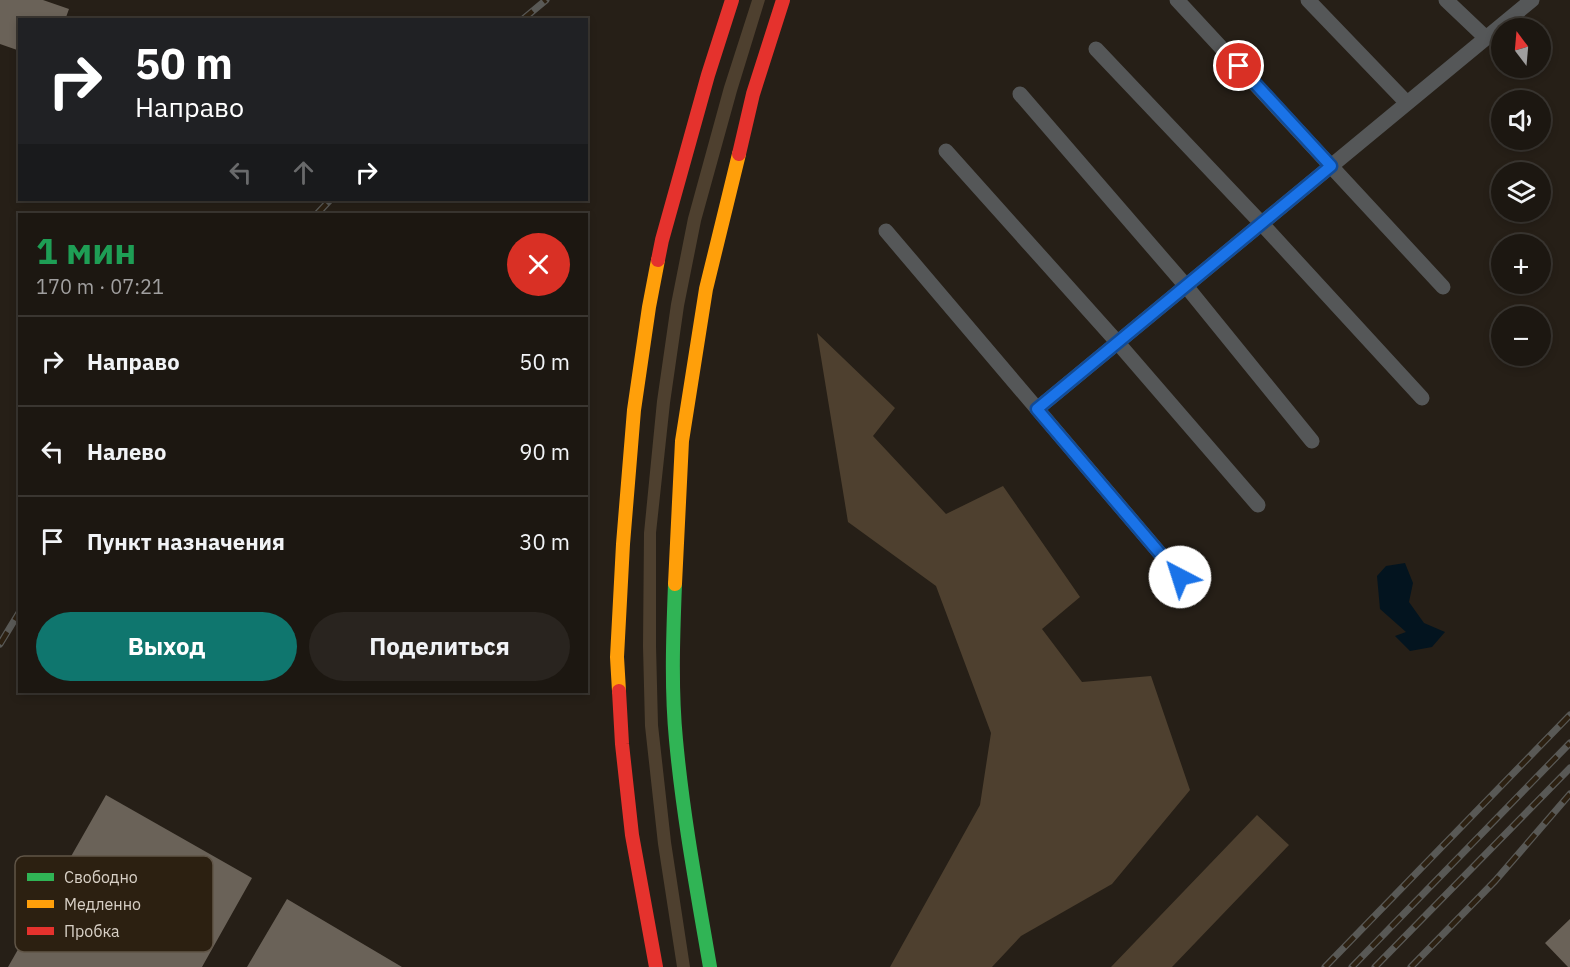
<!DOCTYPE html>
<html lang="ru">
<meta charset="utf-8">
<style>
body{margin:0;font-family:"IBM Plex Sans",sans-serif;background:#29241f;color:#f1f3f6;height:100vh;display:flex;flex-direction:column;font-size:22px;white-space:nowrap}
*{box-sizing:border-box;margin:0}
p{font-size:20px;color:#a09f9f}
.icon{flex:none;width:33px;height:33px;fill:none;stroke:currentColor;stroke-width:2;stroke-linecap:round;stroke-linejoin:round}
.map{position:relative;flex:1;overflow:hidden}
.panel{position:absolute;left:18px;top:213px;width:570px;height:480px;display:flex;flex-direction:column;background:#1c1711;border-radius:0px;box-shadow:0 3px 9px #0003,0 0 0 2px #3a3631}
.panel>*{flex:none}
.hud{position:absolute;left:18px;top:18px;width:570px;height:183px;border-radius:0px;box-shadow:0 3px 9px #0003,0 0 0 2px #3a3631;background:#202124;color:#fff;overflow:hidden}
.needle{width:39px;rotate:344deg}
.fabs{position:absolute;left:1491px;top:18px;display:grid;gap:12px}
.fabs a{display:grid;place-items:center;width:60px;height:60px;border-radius:50%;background:#1c1711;box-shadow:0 3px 9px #0003,0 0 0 2px #3a3631;font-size:30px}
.pin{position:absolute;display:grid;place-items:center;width:51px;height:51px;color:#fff;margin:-26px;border:3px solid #fff;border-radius:50%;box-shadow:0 2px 6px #0007}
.me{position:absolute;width:66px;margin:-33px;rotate:320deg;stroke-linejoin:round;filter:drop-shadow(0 0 4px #0008)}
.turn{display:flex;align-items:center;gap:21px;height:126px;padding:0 18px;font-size:27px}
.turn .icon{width:78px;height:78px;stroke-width:2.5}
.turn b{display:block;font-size:42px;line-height:51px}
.lanes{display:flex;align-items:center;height:57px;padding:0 18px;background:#0003;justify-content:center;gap:30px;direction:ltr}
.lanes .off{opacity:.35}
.round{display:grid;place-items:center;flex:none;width:63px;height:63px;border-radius:32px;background:#29241f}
.head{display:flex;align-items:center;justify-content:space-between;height:102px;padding:0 18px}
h1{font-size:36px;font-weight:800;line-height:45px;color:#1e9e55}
.primary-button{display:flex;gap:12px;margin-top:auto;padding:12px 18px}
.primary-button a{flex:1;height:69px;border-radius:36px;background:#0f766e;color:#fff;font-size:24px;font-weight:800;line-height:69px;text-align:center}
.primary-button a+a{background:#29241f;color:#f1f3f6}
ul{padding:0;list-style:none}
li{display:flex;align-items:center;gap:18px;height:90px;padding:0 18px;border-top:2px solid #3a3631}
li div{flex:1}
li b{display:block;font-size:22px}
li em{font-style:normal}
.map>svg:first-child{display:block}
.green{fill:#4e402f}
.water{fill:#03141f}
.building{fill:#6a6258}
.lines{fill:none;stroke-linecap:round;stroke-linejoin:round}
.lane{stroke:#555758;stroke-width:15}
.fast{stroke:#30b455;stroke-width:14}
.slow{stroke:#ff9f0a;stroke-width:14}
.jam{stroke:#e5322d;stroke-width:14}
.rail-casing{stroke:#595956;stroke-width:7}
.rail{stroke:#2c2011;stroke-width:4.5;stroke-dasharray:14;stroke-linecap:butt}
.route-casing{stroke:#114b97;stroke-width:15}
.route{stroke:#1a73e8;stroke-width:10}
.key{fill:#2c2011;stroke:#605547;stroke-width:1.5}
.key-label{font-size:16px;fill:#d8d0c6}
</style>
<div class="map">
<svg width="1570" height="967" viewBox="0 0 1570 967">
<rect width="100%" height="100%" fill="#261f17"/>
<!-- green -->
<path class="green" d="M752,0H765L737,91L701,221L684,306L670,403L656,533V646L658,725L671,842L690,967H677L658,844L645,726L643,646L644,533L657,401L671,304L688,218L724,87Z
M817,333L895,408L873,436L946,514L1003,486L1080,597L1042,629L1082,682L1151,676L1190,790L1112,884L1021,936L992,967H890L980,805L991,733L936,586L848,522Z
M1257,815L1289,845L1172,967H1111Z"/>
<!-- water -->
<path class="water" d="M1405,563L1413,583L1409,602L1424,623L1445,632L1432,647L1410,651L1395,636L1406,632L1380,609L1377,576L1386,566Z"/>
<!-- building -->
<path class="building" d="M0,0H43L69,9L65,20H20V51L0,44Z
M106,795L252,878L202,967H8Z
M287,899L402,967H247Z
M1570,919V967H1568L1545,943Z"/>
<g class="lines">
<!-- lane -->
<path class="lane" d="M1177,0L1443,287
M1308,0L1407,103
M1446,0L1486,38
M1096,49L1262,224L1422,398
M1020,94L1186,286L1312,441
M946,151L1118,343L1258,505
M886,231L1180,577
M1037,409L1532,0"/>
<!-- fast -->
<path class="fast" d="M675,584C673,636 671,688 676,740C683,816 697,891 710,967"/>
<!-- slow -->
<path class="slow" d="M675,584L682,441L706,289L739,154
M619,691L617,657L623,544L634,410L649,307L658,260"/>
<!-- jam -->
<path class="jam" d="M739,154L753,94L783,0
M658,260L662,240L708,75L732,0
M619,691L622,744L632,835L656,967"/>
<defs>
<path id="rail" d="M522,20L546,0
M317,214L330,200
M0,644L20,611
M1325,967L1570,715
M1352,967L1570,743
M1375,967L1570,768
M1411,967L1495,881L1570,794"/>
</defs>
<!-- rail casing -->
<use href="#rail" class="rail-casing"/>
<!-- rail -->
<use href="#rail" class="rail"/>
</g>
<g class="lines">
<defs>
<path id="route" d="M1180,577L1037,409L1331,166L1239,66"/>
</defs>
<!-- route casing -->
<use href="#route" class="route-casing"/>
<!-- route -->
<use href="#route" class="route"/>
</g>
<!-- legend -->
<rect x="15" y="856" width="198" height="96" rx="9" class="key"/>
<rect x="27" y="873" width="27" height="8" fill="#30b455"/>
<rect x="27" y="900" width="27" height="8" fill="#ff9f0a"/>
<rect x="27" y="927" width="27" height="8" fill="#e5322d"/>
<g class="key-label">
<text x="64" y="883">Свободно</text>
<text x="64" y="910">Медленно</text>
<text x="64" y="937">Пробка</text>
</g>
</svg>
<div class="fabs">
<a><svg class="needle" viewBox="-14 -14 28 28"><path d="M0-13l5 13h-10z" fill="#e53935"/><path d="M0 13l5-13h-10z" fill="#a09f9f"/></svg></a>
<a><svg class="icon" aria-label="sound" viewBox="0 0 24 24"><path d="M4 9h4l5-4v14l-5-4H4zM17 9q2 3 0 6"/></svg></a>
<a><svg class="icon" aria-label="layers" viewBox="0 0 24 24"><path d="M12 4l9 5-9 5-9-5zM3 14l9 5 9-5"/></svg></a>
<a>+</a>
<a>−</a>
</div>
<div class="pin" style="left:1239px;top:66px;background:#d93025"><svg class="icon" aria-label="arrive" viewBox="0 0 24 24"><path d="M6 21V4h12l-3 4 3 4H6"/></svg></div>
<svg class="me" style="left:1180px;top:577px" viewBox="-20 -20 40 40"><circle r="19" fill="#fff"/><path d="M0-13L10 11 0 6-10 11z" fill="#1a73e8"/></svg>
<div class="hud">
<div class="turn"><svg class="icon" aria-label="right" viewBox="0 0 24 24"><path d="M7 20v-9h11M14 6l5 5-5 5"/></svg><div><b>50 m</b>Направо</div></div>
<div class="lanes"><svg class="icon off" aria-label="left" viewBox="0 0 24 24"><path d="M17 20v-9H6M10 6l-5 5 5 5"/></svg><svg class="icon off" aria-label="ahead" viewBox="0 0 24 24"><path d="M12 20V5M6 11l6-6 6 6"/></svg><svg class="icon" aria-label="right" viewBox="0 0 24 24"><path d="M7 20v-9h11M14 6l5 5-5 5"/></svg></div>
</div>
<section class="panel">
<div class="head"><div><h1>1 мин</h1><p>170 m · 07:21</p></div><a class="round" style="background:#d93025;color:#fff"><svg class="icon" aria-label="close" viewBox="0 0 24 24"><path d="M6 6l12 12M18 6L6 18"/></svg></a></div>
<ul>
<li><svg class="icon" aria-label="right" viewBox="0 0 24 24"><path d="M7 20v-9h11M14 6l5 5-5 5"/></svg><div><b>Направо</b></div><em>50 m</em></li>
<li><svg class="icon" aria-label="left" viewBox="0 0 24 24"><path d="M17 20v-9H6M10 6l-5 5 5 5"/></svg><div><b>Налево</b></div><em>90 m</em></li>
<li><svg class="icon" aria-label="arrive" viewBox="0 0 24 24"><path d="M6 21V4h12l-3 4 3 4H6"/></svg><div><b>Пункт назначения</b></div><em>30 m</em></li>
</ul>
<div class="primary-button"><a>Выход</a><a>Поделиться</a></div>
</section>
</div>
